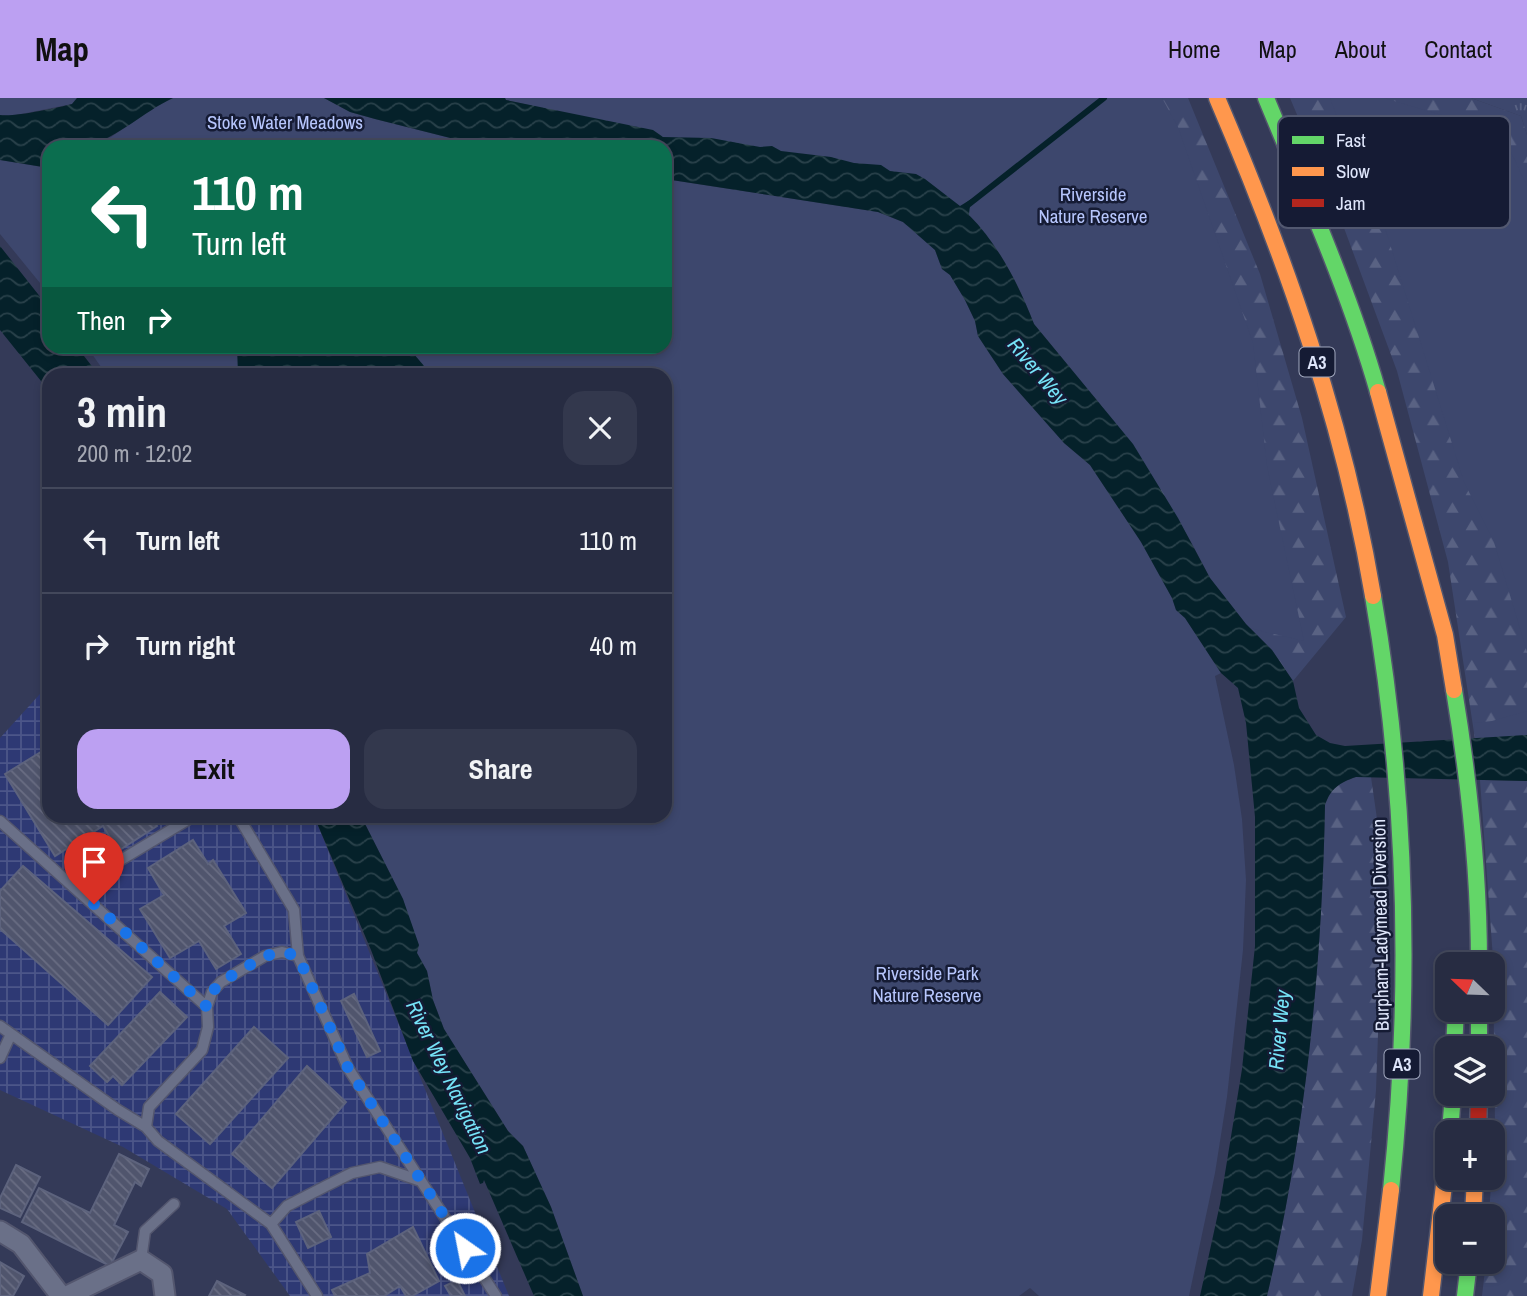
<!DOCTYPE html>
<meta charset="utf-8">
<style>
body{margin:0;font-family:"Archivo Narrow",sans-serif;background:#33384d;color:#f1f3f6;height:100vh;display:flex;flex-direction:column;font-size:26px;white-space:nowrap}
*{box-sizing:border-box;margin:0}
p{font-size:23px;color:#a4a7b2}
.icon{flex:none;width:38px;height:38px;fill:none;stroke:currentColor;stroke-width:2;stroke-linecap:round;stroke-linejoin:round}
.map{position:relative;flex:1;overflow:hidden}
.panel{position:absolute;left:42px;top:270px;width:630px;height:455px;display:flex;flex-direction:column;background:#272c42;border-radius:21px;box-shadow:0 4px 10px #0003,0 0 0 2px #43485b}
.panel>*{flex:none}
.hud{position:absolute;left:42px;top:42px;width:630px;height:214px;border-radius:21px;box-shadow:0 4px 10px #0003,0 0 0 2px #43485b;background:#0b6e4f;color:#fff;overflow:hidden}
.needle{width:46px;rotate:293deg}
.tools{position:absolute;left:1435px;top:854px;display:grid;gap:14px}
.tools a{display:grid;place-items:center;width:70px;height:70px;border-radius:14px;background:#272c42;box-shadow:0 4px 10px #0003,0 0 0 2px #43485b;font-size:35px}
.pin{position:absolute;display:grid;place-items:center;width:60px;height:60px;color:#fff;margin:-72px -30px;border-radius:50% 50% 50% 0;rotate:-45deg;box-shadow:0 0 7px #0007}
.pin .icon{rotate:45deg}
.me{position:absolute;width:77px;margin:-38px;rotate:327deg;stroke-linejoin:round;filter:drop-shadow(0 0 5px #0008)}
.turn{display:flex;align-items:center;gap:24px;height:147px;padding:0 35px;font-size:32px}
.turn .icon{width:91px;height:91px;stroke-width:2.5}
.turn b{display:block;font-size:49px;line-height:60px}
.then{display:flex;align-items:center;height:66px;padding:0 35px;background:#0003;gap:14px;font-size:26px}
.round{display:grid;place-items:center;flex:none;width:74px;height:74px;border-radius:21px;background:#33384d}
.head{display:flex;align-items:center;justify-content:space-between;height:119px;padding:0 35px}
h1{font-size:42px;font-weight:700;line-height:52px}
.button{display:flex;gap:14px;margin-top:auto;padding:14px 35px}
.button a{flex:1;height:80px;border-radius:21px;background:#bca0f2;color:#111;font-size:28px;font-weight:700;line-height:80px;text-align:center}
.button a+a{background:#33384d;color:#f1f3f6}
ul{padding:0;list-style:none}
li{display:flex;align-items:center;gap:21px;height:105px;padding:0 35px;border-top:2px solid #43485b}
li div{flex:1}
li b{display:block;font-size:26px}
li em{font-style:normal}
header{display:flex;align-items:center;gap:42px;box-sizing:border-box;height:98px;padding:0 35px;background:#bca0f2;color:#111}
header strong{font-size:33px}
nav{display:flex;gap:38px;margin-inline-start:auto;font-size:24px}
.map>svg:first-child{display:block}
.industrial{fill:url(#industrial-grid)}
.grass{fill:url(#grass-tufts)}
.forest{fill:url(#forest-firs)}
.park{fill:#3d476d}
.water{fill:url(#water-waves)}
.lines{fill:none;stroke-linecap:round;stroke-linejoin:round}
.stream{stroke:#05212a;stroke-width:6}
.building{fill:url(#building-back-hatch);stroke:#5d637d;stroke-width:2}
.lane-casing{stroke:#53566e;stroke-width:13}
.street-casing{stroke:#53566e;stroke-width:23}
.fast-casing{stroke:#53566e;stroke-width:19}
.slow-casing{stroke:#53566e;stroke-width:19}
.jam-casing{stroke:#53566e;stroke-width:19}
.lane{stroke:#6a7088;stroke-width:10}
.street{stroke:#6a7088;stroke-width:19}
.fast{stroke:#63d668;stroke-width:16}
.slow{stroke:#ff974d;stroke-width:16}
.jam{stroke:#b3261e;stroke-width:16}
.route{stroke:#1a73e8;stroke-width:12;stroke-dasharray:0 21.6}
.labels{text-anchor:middle;dominant-baseline:central;stroke-width:5;stroke-linejoin:round;paint-order:stroke}
.shield{fill:#151b34;stroke:#a2a9bf;stroke-width:2}
.shield-label{font-size:18px;font-weight:bold;fill:#dfe6fb}
.park-label{font-size:19px;fill:#b7c6fd;stroke:#151b34}
.street-label{font-size:19px;fill:#dfe6fb;stroke:#151b34}
.water-label{font-size:21px;font-style:italic;fill:#76e3f8;stroke:#151b34}
.key{fill:#151b34;stroke:#525870;stroke-width:2}
.key-label{font-size:19px;fill:#dfe6fb}
</style>
<header>
<strong>Map</strong>
<nav><a>Home</a><a>Map</a><a>About</a><a>Contact</a></nav>
</header>
<div class="map">
<svg width="1527" height="1198" viewBox="0 0 1527 1198">
<defs>
<pattern id="industrial-grid" width="8" height="8" patternUnits="userSpaceOnUse" patternTransform="scale(1.75)"><rect width="8" height="8" fill="#2e3974"/><path d="M0 4h8M4 0v8" fill="none" stroke="#4c5689"/></pattern>
<pattern id="grass-tufts" width="24" height="20" patternUnits="userSpaceOnUse" patternTransform="scale(1.75)"><rect width="24" height="20" fill="#3d476d"/><path d="M3 7l-1-3M5 7V3M7 7l1-3M15 17l-1-3M17 17v-4M19 17l1-3" fill="none" stroke="#596283"/></pattern>
<pattern id="forest-firs" width="22" height="20" patternUnits="userSpaceOnUse" patternTransform="scale(1.75)"><rect width="22" height="20" fill="#3d476d"/><path d="M5 1l3.5 6h-7zM16 11l3.5 6h-7z" fill="#596283"/></pattern>
<pattern id="water-waves" width="16" height="10" patternUnits="userSpaceOnUse" patternTransform="scale(1.75)"><rect width="16" height="10" fill="#05212a"/><path d="M0 5q4-4 8 0t8 0" fill="none" stroke="#29414a"/></pattern>
<pattern id="building-back-hatch" width="6" height="6" patternUnits="userSpaceOnUse" patternTransform="scale(1.75)"><rect width="6" height="6" fill="#50556d"/><path d="M-1 5l2 2M0 0l6 6M5-1l2 2" fill="none" stroke="#696d83"/></pattern>
</defs>
<rect width="100%" height="100%" fill="#343a58"/>
<!-- industrial -->
<path class="industrial" d="M49,586V718H314L509,1198H290L227,1111L123,1049L0,992V640Z"/>
<!-- grass -->
<path class="grass" d="M1471,0H1527V37L1521,18Z"/>
<!-- forest -->
<path class="forest" d="M505,0H1188L1260,176L1302,320L1346,519L1293,583L1272,552L1246,526L991,141Z
M1290,0H1471L1521,18L1527,37V637L1475,641L1448,464L1397,273L1337,111Z
M1356,679H1371L1379,735L1381,852L1376,992L1362,1142L1352,1198H1267C1305,1037 1322,872 1325,707C1331,690 1339,685 1356,679Z
M1480,682L1527,683V1198H1482L1486,1164H1493V1118H1489L1495,1024L1493,860Z"/>
<!-- park -->
<path class="park" d="M0,0H77L72,6L11,18L0,17Z
M173,0H324L350,14L375,21L486,49H84L111,39L155,9Z
M505,0H1162L1178,29L1253,245L1267,368L1304,543L1249,530L1210,480L1178,419L1133,346L1034,226C1019,187 998,146 969,117L970,108H960L916,76L890,73L881,67L854,65L831,59L781,53L772,48L760,49L711,40L663,39L653,32L506,2Z
M1330,0H1384L1502,35L1527,88V554L1494,444L1464,384L1385,130L1357,73Z
M0,62L49,70V196L0,136Z
M665,81L878,114L903,124L935,152L942,171L950,177L965,202L975,223L978,238L1003,276L1064,345L1090,367L1141,444L1172,500L1176,512L1185,520L1221,575L1215,578L1234,667L1242,721L1246,782L1243,852L1227,999L1215,1075L1189,1198H1039L1030,1190L1019,1198H583L551,1109L523,1048L508,1033L444,931L433,902L427,873L417,855L403,801L361,718H665V276H106L87,249L665,248Z
M1527,613V637L1475,641L1474,625L1492,623Z"/>
<!-- water -->
<path class="water" d="M77,0H173C143,14 119,39 87,48C76,51 61,49 49,49V70L0,62V17C15,19 56,10 72,6Z
M324,0H505L506,2L653,32L663,39L711,40L760,49L772,48L781,53L831,59L854,65L881,67L890,73L916,76L925,81L960,108L973,100L975,103L970,108L969,117C998,146 1019,187 1034,226L1133,346L1178,420L1210,480L1246,526L1272,552L1293,583L1299,610L1316,637L1330,645L1345,648L1527,637V683L1356,679C1339,685 1331,690 1325,707C1322,872 1305,1037 1267,1198H1200L1220,1106L1242,971L1255,848V719L1246,625L1238,590L1221,575L1185,520L1176,512L1172,500L1141,444L1090,367L1064,345L1003,276L978,238L975,223L965,202L950,177L942,171L935,152L903,124L878,114L665,81V49H486L375,21L350,14Z
M0,148L49,210V248L77,249L98,276H49V293L0,232Z
M237,249H413V255L431,276H238Z
M314,718H361L403,801L419,847L417,855L427,873L433,902L444,931L508,1033L523,1048L551,1109L583,1198H534L484,1082L483,1085L480,1086L470,1060L413,963L371,852Z"/>
<g class="lines">
<!-- stream -->
<path class="stream" d="M968,107L1104,0"/>
</g>
<!-- building -->
<path class="building" d="M49,649V718H105L109,724L120,718H151L157,728L118,753L103,728L55,758L5,676Z
M193,742L208,766L213,762L246,815L224,828L241,856L216,871L199,843L170,860L140,811L164,797L148,770Z
M23,768L152,879L108,927L0,831V793Z
M160,894L187,919L122,987L113,978L107,984L90,968Z
M354,896L380,953L367,959L341,903Z
M254,929L288,960L210,1046L176,1016Z
M307,968L346,1004L272,1090L232,1056Z
M119,1056L149,1071L141,1088L135,1084L114,1127L128,1134L110,1168L22,1124L39,1090L90,1115Z
M16,1067L40,1079L20,1119L0,1110V1100Z
M319,1113L331,1139L308,1150L296,1124Z
M413,1129L439,1183L412,1198H406L400,1188L384,1198H335L332,1192L370,1175L367,1156Z
M0,1164L24,1178L13,1198H0Z
M457,1182L465,1198H451L445,1188Z
M217,1183L245,1197L244,1198H209Z"/>
<g class="lines">
<defs>
<path id="lane" d="M238,718L294,812L298,858L348,970L421,1083
M0,723L207,909
M76,789L194,718
M0,928L118,1012L146,1029L158,1043L271,1126L317,1198
M0,960L11,936
M146,1029L149,1009L202,952L208,929L207,909L212,894L221,884L265,858L282,854L298,858
M271,1126L287,1108L326,1088L352,1075L380,1069L421,1083L496,1198
M141,1162L145,1133L174,1106"/>
<path id="street" d="M0,1133L21,1146L61,1198
M67,1198L141,1162L162,1176L165,1198"/>
<path id="fast" d="M1266,0C1306,97 1349,193 1378,294
M1373,498C1407,695 1412,893 1391,1092
M1454,592C1469,682 1479,774 1479,866
M1479,912V950
M1454,950L1456,912
M1450,1034L1453,996
M1465,1198L1469,1164"/>
<path id="slow" d="M1217,0C1286,161 1344,325 1373,498
M1378,294L1445,537L1454,592
M1473,1118L1475,1080
M1378,1198L1391,1092
M1431,1198L1447,1061"/>
<path id="jam" d="M1478,1034L1479,996"/>
</defs>
<!-- lane casing -->
<use href="#lane" class="lane-casing"/>
<!-- street casing -->
<use href="#street" class="street-casing"/>
<!-- fast casing -->
<use href="#fast" class="fast-casing"/>
<!-- slow casing -->
<use href="#slow" class="slow-casing"/>
<!-- jam casing -->
<use href="#jam" class="jam-casing"/>
<!-- lane -->
<use href="#lane" class="lane"/>
<!-- street -->
<use href="#street" class="street"/>
<!-- fast -->
<use href="#fast" class="fast"/>
<!-- slow -->
<use href="#slow" class="slow"/>
<!-- jam -->
<use href="#jam" class="jam"/>
</g>
<g class="lines">
<!-- route -->
<path class="route" d="M94,806L207,909L212,894L221,884L265,858L282,854L298,858L348,970L465,1150"/>
</g>
<g class="labels">
<!-- shield labels -->
<g class="shield">
<rect x="1299.5" y="249.5" width="35" height="29" rx="5"/>
<rect x="1384.5" y="951.5" width="35" height="29" rx="5"/>
</g>
<g class="shield-label">
<text x="1317" y="264">A3</text>
<text x="1402" y="966">A3</text>
</g>
<!-- park labels -->
<g class="park-label">
<text x="285" y="24">Stoke Water Meadows</text>
<text x="1093" y="96">Riverside<tspan x="1093" dy="22">Nature Reserve</tspan></text>
<text x="927" y="875">Riverside Park<tspan x="927" dy="22">Nature Reserve</tspan></text>
</g>
<!-- street labels -->
<g class="street-label">
<text transform="translate(1380 827) rotate(-91)">Burpham-Ladymead Diversion</text>
</g>
<!-- water labels -->
<g class="water-label">
<text transform="translate(1038 273) rotate(50)">River Wey</text>
<text transform="translate(1279 932) rotate(-85)">River Wey</text>
<text transform="translate(449 979) rotate(64)">River Wey Navigation</text>
</g>
</g>
<!-- legend -->
<rect x="1278" y="18" width="232" height="112" rx="10" class="key"/>
<rect x="1292" y="38" width="32" height="8" fill="#63d668"/>
<rect x="1292" y="69" width="32" height="9" fill="#ff974d"/>
<rect x="1292" y="101" width="32" height="8" fill="#b3261e"/>
<g class="key-label">
<text x="1336" y="49">Fast</text>
<text x="1336" y="80">Slow</text>
<text x="1336" y="112">Jam</text>
</g>
</svg>
<div class="tools">
<a><svg class="needle" viewBox="-14 -14 28 28"><path d="M0-13l5 13h-10z" fill="#e53935"/><path d="M0 13l5-13h-10z" fill="#a4a7b2"/></svg></a>
<a><svg class="icon" aria-label="layers" viewBox="0 0 24 24"><path d="M12 4l9 5-9 5-9-5zM3 14l9 5 9-5"/></svg></a>
<a>+</a>
<a>−</a>
</div>
<div class="pin" style="left:94px;top:806px;background:#d93025"><svg class="icon" aria-label="arrive" viewBox="0 0 24 24"><path d="M6 21V4h12l-3 4 3 4H6"/></svg></div>
<svg class="me" style="left:465px;top:1150px" viewBox="-20 -20 40 40"><circle r="17" fill="#1a73e8" stroke="#fff" stroke-width="3"/><path d="M0-11L8 9 0 5-8 9z" fill="#fff"/></svg>
<div class="hud">
<div class="turn"><svg class="icon" aria-label="left" viewBox="0 0 24 24"><path d="M17 20v-9H6M10 6l-5 5 5 5"/></svg><div><b>110 m</b>Turn left</div></div>
<div class="then">Then<svg class="icon" aria-label="right" viewBox="0 0 24 24"><path d="M7 20v-9h11M14 6l5 5-5 5"/></svg></div>
</div>
<section class="panel">
<div class="head"><div><h1>3 min</h1><p>200 m · 12:02</p></div><a class="round"><svg class="icon" aria-label="close" viewBox="0 0 24 24"><path d="M6 6l12 12M18 6L6 18"/></svg></a></div>
<ul>
<li><svg class="icon" aria-label="left" viewBox="0 0 24 24"><path d="M17 20v-9H6M10 6l-5 5 5 5"/></svg><div><b>Turn left</b></div><em>110 m</em></li>
<li><svg class="icon" aria-label="right" viewBox="0 0 24 24"><path d="M7 20v-9h11M14 6l5 5-5 5"/></svg><div><b>Turn right</b></div><em>40 m</em></li>
</ul>
<div class="button"><a>Exit</a><a>Share</a></div>
</section>
</div>
